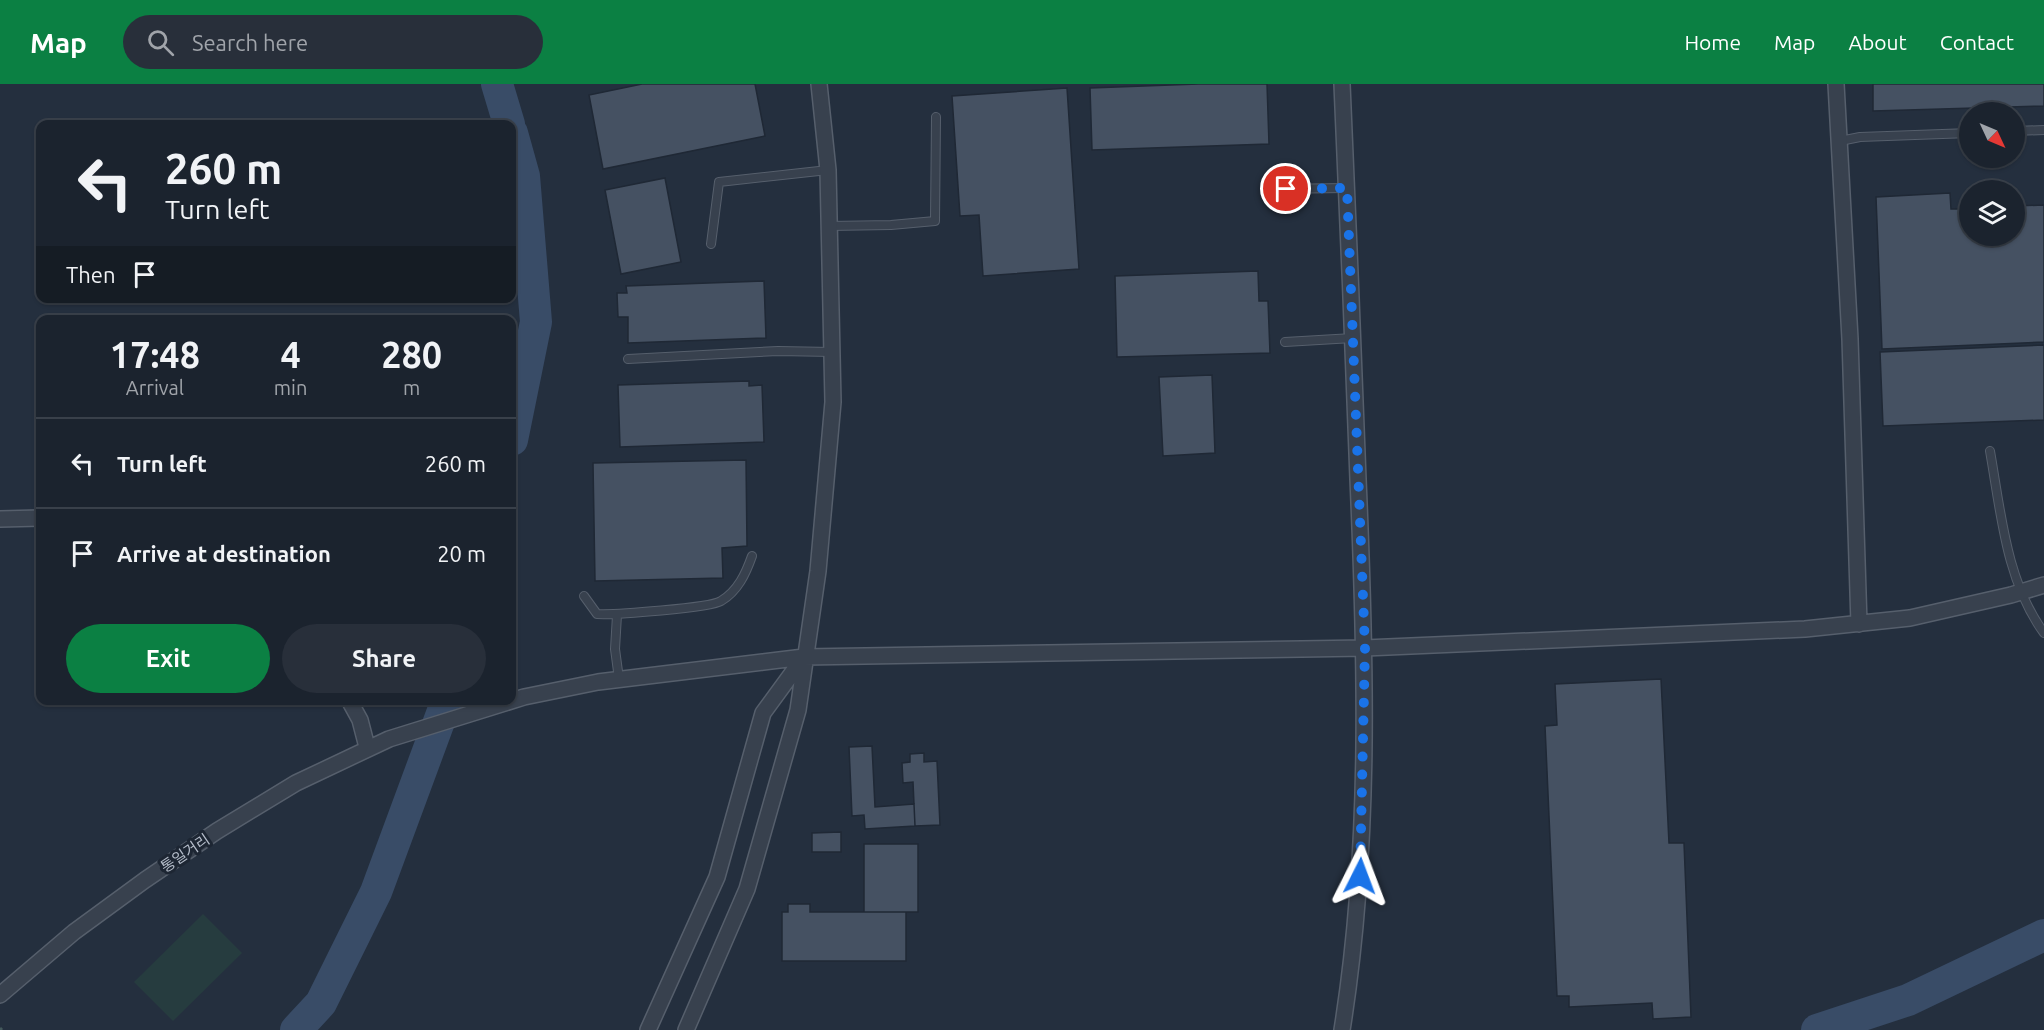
<!DOCTYPE html>
<meta charset="utf-8">
<style>
body{margin:0;font-family:Ubuntu,"Noto Sans KR",sans-serif;background:#282f3a;color:#f1f3f6;height:100vh;display:flex;flex-direction:column;font-size:22px;white-space:nowrap}
*{box-sizing:border-box;margin:0}
p{font-size:20px;color:#a0a4aa}
.icon{flex:none;width:33px;height:33px;fill:none;stroke:currentColor;stroke-width:2;stroke-linecap:round;stroke-linejoin:round}
.map{position:relative;flex:1;overflow:hidden}
.drawer{position:absolute;left:36px;top:231px;width:480px;height:390px;display:flex;flex-direction:column;background:#1b232e;border-radius:12px;box-shadow:0 2px 4px #0004,0 0 0 2px #39404a}
.drawer>*{flex:none}
.top-card{position:absolute;left:36px;top:36px;width:480px;height:183px;border-radius:12px;box-shadow:0 2px 4px #0004,0 0 0 2px #39404a;background:#1b232e;color:#f1f3f6;overflow:hidden}
.needle{width:39px;rotate:134deg}
.tools{position:absolute;left:1959px;top:18px;display:grid;gap:12px}
.tools a{display:grid;place-items:center;width:66px;height:66px;border-radius:50%;background:#1b232e;box-shadow:0 2px 4px #0004,0 0 0 2px #39404a;font-size:30px}
.pin{position:absolute;display:grid;place-items:center;width:51px;height:51px;color:#fff;margin:-26px;border:3px solid #fff;border-radius:50%;box-shadow:0 2px 6px #0007}
.me{position:absolute;width:66px;margin:-33px;rotate:3deg;stroke-linejoin:round;filter:drop-shadow(0 0 4px #0008)}
.turn{display:flex;align-items:center;gap:21px;height:126px;padding:0 30px;font-size:27px}
.turn .icon{width:78px;height:78px;stroke-width:2.5}
.turn b{display:block;font-size:42px;line-height:51px}
.then{display:flex;align-items:center;height:57px;padding:0 30px;background:#0003;gap:12px;font-size:22px}
.eta{display:flex;justify-content:space-evenly;align-items:center;height:102px;text-align:center}
.eta b{font-size:36px;font-weight:700;line-height:42px}
.cta{display:flex;gap:12px;margin-top:auto;padding:12px 30px}
.cta a{flex:1;height:69px;border-radius:36px;background:#0b8043;color:#fff;font-size:24px;font-weight:700;line-height:69px;text-align:center}
.cta a+a{background:#282f3a;color:#f1f3f6}
ul{padding:0;list-style:none}
li{display:flex;align-items:center;gap:18px;height:90px;padding:0 30px;border-top:2px solid #39404a}
li div{flex:1}
li b{display:block;font-size:22px}
li em{font-style:normal}
header{display:flex;align-items:center;gap:36px;box-sizing:border-box;height:84px;padding:0 30px;background:#0b8043;color:#fff}
header strong{font-size:28px}
nav{display:flex;gap:33px;margin-inline-start:auto;font-size:21px}
.search{width:420px;height:54px;background:#282f3a;display:flex;align-items:center;gap:15px;box-sizing:border-box;padding:0 21px;border-radius:33px;color:#a0a4aa;font-size:22px}
.map>svg:first-child{display:block}
.green{fill:#263c3f}
.lines{fill:none;stroke-linecap:round;stroke-linejoin:round}
.river{stroke:#394c67;stroke-width:32}
.building{fill:#455162;stroke:#1f2835;stroke-width:1.5}
.service-casing{stroke:#565f6c;stroke-width:10}
.minor-casing{stroke:#565f6c;stroke-width:18}
.path{stroke:#44595c;stroke-width:3;stroke-dasharray:4.5 4.5;stroke-linecap:butt}
.service{stroke:#38414e;stroke-width:8}
.minor{stroke:#38414e;stroke-width:15}
.route{stroke:#1a73e8;stroke-width:10;stroke-dasharray:0 18}
.labels{text-anchor:middle;dominant-baseline:central;stroke-width:6;stroke-linejoin:round;paint-order:stroke}
.street-label{font-size:15px;fill:#b4bcc9;stroke:#1d2633}
</style>
<header>
<strong>Map</strong>
<div class="search"><svg class="icon" aria-label="search" viewBox="0 0 24 24"><circle cx="10" cy="10" r="6"/><path d="M15 15l6 6"/></svg>Search here</div>
<nav><a>Home</a><a>Map</a><a>About</a><a>Contact</a></nav>
</header>
<div class="map">
<svg width="2044" height="946" viewBox="0 0 2044 946">
<rect width="100%" height="100%" fill="#242f3e"/>
<!-- green -->
<path class="green" d="M203,830L242,869L173,937L134,898Z"/>
<g class="lines">
<!-- river -->
<path class="river" d="M497,0L509,40
M512,49L524,92L536,238L512,356
M296,946L321,919L376,808L447,616
M1817,946L1908,916L2044,851"/>
</g>
<!-- building -->
<path class="building" d="M642,0H755L765,52L603,85L589,11Z
M1198,0H1267L1269,60L1092,66L1090,4Z
M1873,0H2044V22L1873,27Z
M1067,4L1079,185L983,192L979,131L960,132L952,12Z
M665,94L681,178L621,190L605,106Z
M1950,109L1951,125H1970V152H2014V122L2044,121V258L1882,265L1876,113Z
M1258,187L1259,217H1268L1270,269L1117,273L1115,192Z
M764,197L766,254L628,259V233H618L617,209H627L626,202Z
M2044,261V336L1883,342L1880,268Z
M1212,291L1215,369L1163,372L1159,293Z
M749,297V302L762,301L764,358L620,363L618,301Z
M746,376L747,462L722,464L723,494L595,497L593,379Z
M1661,595L1669,759H1684L1691,933L1653,935L1652,919L1569,923V912H1557L1545,642L1557,641L1555,600Z
M872,662L875,723L914,720L915,742L865,745L864,731L852,732L849,663Z
M924,669V678L937,677L940,741L915,742L913,698L903,699L902,679L910,678V670Z
M841,748V768H812V749Z
M864,760H918V828H864Z
M788,820H810V828H906V877H782V828H788Z"/>
<g class="lines">
<defs>
<path id="service" d="M2014,47L2044,46
M1840,57L1860,53L1970,49
M1269,105L1347,104
M829,142L891,141L935,137L936,33
M711,160L719,98L828,86
M1285,258L1353,254
M628,275L778,267L832,268
M1990,367C2001,429 2006,497 2044,549
M584,512L597,530C614,531 710,524 721,517C738,507 746,489 752,472
M617,531L615,565L619,595"/>
<path id="minor" d="M1836,0L1850,255L1859,540
M0,435L40,434
M349,616L360,636L367,663
M0,911L74,848L145,796L217,747L296,699L389,655L524,613L598,598L804,573L1365,564L1805,545L1910,534L2011,511L2044,501
M648,946L717,793L763,629L804,573
M686,946L747,805L798,626L818,487L833,318L828,86L819,0
M1342,946C1371,764 1366,579 1358,395C1353,263 1348,132 1342,0"/>
</defs>
<!-- service casing -->
<use href="#service" class="service-casing"/>
<!-- minor casing -->
<use href="#minor" class="minor-casing"/>
<!-- path -->
<path class="path" d="M0,944L2,946"/>
<!-- service -->
<use href="#service" class="service"/>
<!-- minor -->
<use href="#minor" class="minor"/>
</g>
<g class="lines">
<!-- route -->
<path class="route" d="M1286,105L1347,104L1365,564L1360,792"/>
</g>
<g class="labels">
<!-- street labels -->
<g class="street-label">
<text transform="translate(185 769) rotate(-34)">통일거리</text>
</g>
</g>
</svg>
<div class="tools">
<a><svg class="needle" viewBox="-14 -14 28 28"><path d="M0-13l5 13h-10z" fill="#e53935"/><path d="M0 13l5-13h-10z" fill="#a0a4aa"/></svg></a>
<a><svg class="icon" aria-label="layers" viewBox="0 0 24 24"><path d="M12 4l9 5-9 5-9-5zM3 14l9 5 9-5"/></svg></a>
</div>
<div class="pin" style="left:1286px;top:105px;background:#d93025"><svg class="icon" aria-label="arrive" viewBox="0 0 24 24"><path d="M6 21V4h12l-3 4 3 4H6"/></svg></div>
<svg class="me" style="left:1360px;top:792px" viewBox="-20 -20 40 40"><path d="M0-17L14 15 0 8-14 15z" fill="#1a73e8" stroke="#fff" stroke-width="4"/></svg>
<div class="top-card">
<div class="turn"><svg class="icon" aria-label="left" viewBox="0 0 24 24"><path d="M17 20v-9H6M10 6l-5 5 5 5"/></svg><div><b>260 m</b>Turn left</div></div>
<div class="then">Then<svg class="icon" aria-label="arrive" viewBox="0 0 24 24"><path d="M6 21V4h12l-3 4 3 4H6"/></svg></div>
</div>
<section class="drawer">
<div class="eta">
<div><b>17:48</b><p>Arrival</p></div>
<div><b>4</b><p>min</p></div>
<div><b>280</b><p>m</p></div>
</div>
<ul>
<li><svg class="icon" aria-label="left" viewBox="0 0 24 24"><path d="M17 20v-9H6M10 6l-5 5 5 5"/></svg><div><b>Turn left</b></div><em>260 m</em></li>
<li><svg class="icon" aria-label="arrive" viewBox="0 0 24 24"><path d="M6 21V4h12l-3 4 3 4H6"/></svg><div><b>Arrive at destination</b></div><em>20 m</em></li>
</ul>
<div class="cta"><a>Exit</a><a>Share</a></div>
</section>
</div>
